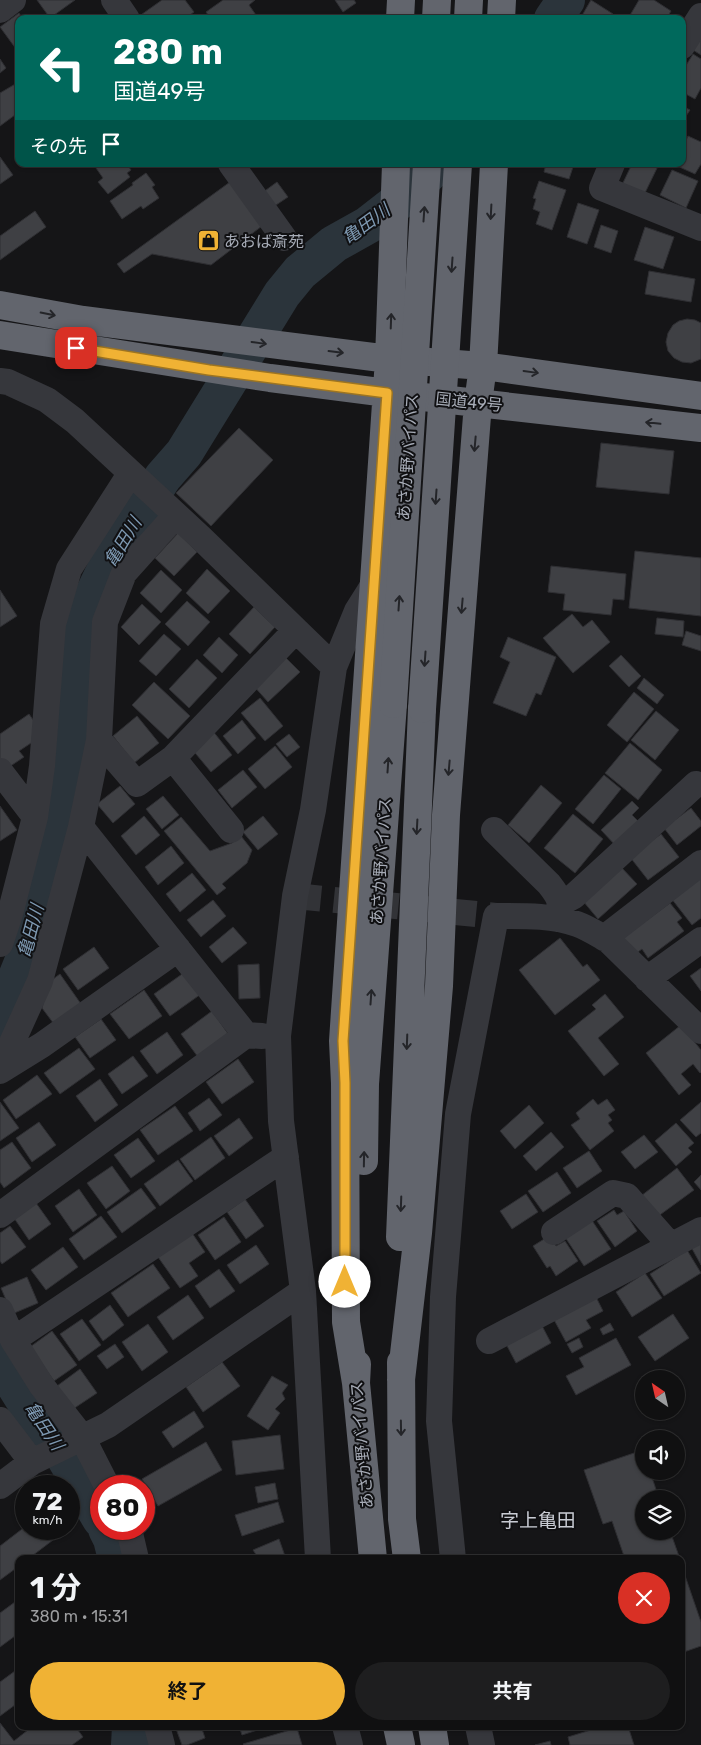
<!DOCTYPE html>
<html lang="ja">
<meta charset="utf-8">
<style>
body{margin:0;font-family:Rubik,"Noto Sans JP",sans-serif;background:#1e1e1f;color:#f1f3f6;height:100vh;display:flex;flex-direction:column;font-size:19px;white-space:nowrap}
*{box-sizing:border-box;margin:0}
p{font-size:16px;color:#9c9d9f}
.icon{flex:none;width:28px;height:28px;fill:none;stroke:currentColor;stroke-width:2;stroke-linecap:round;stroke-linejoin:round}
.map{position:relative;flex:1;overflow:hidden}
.sheet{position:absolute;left:15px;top:1555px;width:670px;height:175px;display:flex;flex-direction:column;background:#101011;border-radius:10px;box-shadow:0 1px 4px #0004,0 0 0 1px #303031}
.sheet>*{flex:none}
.top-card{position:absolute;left:15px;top:15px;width:671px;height:152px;border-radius:10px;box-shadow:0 1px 4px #0004,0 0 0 1px #303031;background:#00695c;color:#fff;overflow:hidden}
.needle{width:32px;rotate:326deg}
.tools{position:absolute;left:635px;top:1370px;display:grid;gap:10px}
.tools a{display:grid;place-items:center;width:50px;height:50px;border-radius:50%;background:#101011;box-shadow:0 1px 4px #0004,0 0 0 1px #303031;font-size:25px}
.speed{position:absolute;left:15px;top:1475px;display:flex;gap:10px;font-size:25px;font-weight:700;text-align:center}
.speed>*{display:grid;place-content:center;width:65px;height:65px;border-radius:50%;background:#101011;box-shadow:0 1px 4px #0004,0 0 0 1px #303031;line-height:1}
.speed small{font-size:12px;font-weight:400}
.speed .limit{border:8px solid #d22;background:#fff;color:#111}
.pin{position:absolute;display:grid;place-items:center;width:42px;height:42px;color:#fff;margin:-21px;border-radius:10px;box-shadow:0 2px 8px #0006}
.me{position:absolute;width:55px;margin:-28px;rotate:0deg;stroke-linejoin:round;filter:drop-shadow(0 0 4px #0008)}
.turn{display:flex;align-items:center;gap:18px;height:105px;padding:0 15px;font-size:22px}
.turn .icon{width:65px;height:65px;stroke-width:2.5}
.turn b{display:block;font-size:35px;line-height:42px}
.then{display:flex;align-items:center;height:48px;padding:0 15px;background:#0003;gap:10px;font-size:19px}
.round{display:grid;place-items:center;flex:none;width:52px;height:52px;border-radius:26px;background:#1e1e1f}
.overview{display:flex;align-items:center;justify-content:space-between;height:85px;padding:0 15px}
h1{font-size:30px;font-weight:700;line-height:38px}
.action{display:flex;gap:10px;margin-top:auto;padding:10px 15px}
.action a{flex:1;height:58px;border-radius:30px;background:#f0b234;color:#111;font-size:20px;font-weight:700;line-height:58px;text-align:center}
.action a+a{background:#1e1e1f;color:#f1f3f6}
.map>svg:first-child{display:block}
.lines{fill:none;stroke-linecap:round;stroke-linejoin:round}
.river{stroke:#2b343b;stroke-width:38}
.building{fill:#3f4044;stroke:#2f2f33}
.minor-tunnel{stroke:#323337;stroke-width:26;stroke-dasharray:26 13;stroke-linecap:butt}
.minor{stroke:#36373c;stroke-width:26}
.highway{stroke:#62656d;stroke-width:28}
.highway-bridge{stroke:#62656d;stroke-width:28}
.oneway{stroke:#242529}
.route-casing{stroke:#9c7422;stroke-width:12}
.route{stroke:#f0b234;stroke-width:9}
.labels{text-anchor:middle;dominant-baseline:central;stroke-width:4;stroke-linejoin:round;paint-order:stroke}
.poi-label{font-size:16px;fill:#a7acb7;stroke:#101012;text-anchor:start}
.street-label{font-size:16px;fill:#a7acb7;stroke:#101012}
.water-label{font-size:18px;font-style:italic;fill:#7e99b2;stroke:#101012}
.quarter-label{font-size:19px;fill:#c8cbd3;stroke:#101012}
</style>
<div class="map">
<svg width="701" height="1745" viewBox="0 0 701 1745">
<rect width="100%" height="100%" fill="#151517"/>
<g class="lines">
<!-- river -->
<path class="river" d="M553,19L566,0
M0,1019L26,955L41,902L73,768L80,675L82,619L116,548L163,477L184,453L282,294L300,272L334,244L368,225L404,197L438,164
M0,1361L30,1409L55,1440L101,1519
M107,1529L112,1539L117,1559
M130,1745L131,1726"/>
</g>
<!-- building -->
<path class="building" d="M37,0H75L50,18Z
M162,0H185L194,12L184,19H139L138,17Z
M223,0H255L249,5L258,18L211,19L206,12Z
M335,0H354L356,3L343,12Z
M591,0L613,14L610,19H580Z
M639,0H654L671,11L666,19H631L629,17Z
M19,13L23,19H19V53L0,27Z
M701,37V55L693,50Z
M693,54L701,59V88L695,99L682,92V72Z
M0,59L6,68L0,73Z
M17,83L19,86V112L0,126V93Z
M682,106L690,110L682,122Z
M688,136L701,142V164L695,174L675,165L682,164V149Z
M0,157L13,175L0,184Z
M102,164H130L128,166L131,170L127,173L130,177L108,194L98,182L103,178L96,168Z
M546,164H574L569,179L544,172Z
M632,164H659L643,197L621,187Z
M672,170L698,181L686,208L660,195Z
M146,173L155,185L152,187L159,198L143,209L141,206L122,219L110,201L133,185L132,183Z
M539,181L566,190L552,230L536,224L540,212L533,209L536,199L533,198Z
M230,182L262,226L211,265L152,254L124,273L117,264Z
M277,182L288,197L273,207L262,193Z
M578,203L599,210L587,244L567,237Z
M35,211L46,227L0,260V236Z
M601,225L618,231L611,253L594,247Z
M645,227L674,237L663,269L634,260Z
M649,271L695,279L691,302L645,294Z
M687,319L695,320L701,323V359L691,363L682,362L674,358L668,351L666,342L668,333L673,325L679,321Z
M239,428L273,460L211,526L176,493Z
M601,443L674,451L669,494L596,487Z
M178,533L197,552L174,576L155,558Z
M635,551L701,558V616L629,608Z
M551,566L626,574L624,600L613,599L611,615L563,610L565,594L548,592Z
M207,569L230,591L208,614L186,593Z
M161,570L182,590L161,613L140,593Z
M0,590L17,616L0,627Z
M187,601L210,622L188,646L165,624Z
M142,604L161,622L139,645L121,627Z
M254,607L275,627L250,654L229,634Z
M572,614L583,627L592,620L610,642L573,673L543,638Z
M657,618L684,621L683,637L655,634Z
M686,631L701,636V651L682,645Z
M164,634L181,649L156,676L139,661Z
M219,637L238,655L222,673L203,655Z
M508,637L556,657L541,695L536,693L526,716L493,703L510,662L500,657Z
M283,655L300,672L268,702L252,684Z
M621,655L641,676L629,687L609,666Z
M197,659L217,678L189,708L169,689Z
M644,678L664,695L657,704L637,688Z
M154,682L190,716L168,739L132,705Z
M634,692L654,709L627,742L607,725Z
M260,698L283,726L265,741L241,713Z
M656,711L679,730L655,760L631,740Z
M29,714L40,730L37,739L19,751L24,757L6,769L0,761V734Z
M137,716L159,743L134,763L113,736Z
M242,720L256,738L238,754L223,736Z
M212,730L232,755L211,772L191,748Z
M289,734L300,747L287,757L276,744Z
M630,743L662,770L638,800L605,773Z
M275,746L292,767L265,789L248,769Z
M243,770L257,787L232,808L218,790Z
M604,775L621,789L593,824L575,809Z
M541,785L562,803L529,843L508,825Z
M120,786L135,804L113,823L97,804Z
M163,796L179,815L162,829L146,809Z
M632,801L639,808L632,815L640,823L616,846L601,830Z
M0,806L17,830L0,841Z
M691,808L701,821V826L677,845L664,828Z
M573,814L603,839L575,873L544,848Z
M144,816L160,835L136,855L121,836Z
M263,816L278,834L258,850L243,832Z
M181,817L210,851L232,843L241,836L252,850L247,863L222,884L226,888L217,895L164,831Z
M661,834L679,857L648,880L630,857Z
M171,846L184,863L158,885L145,867Z
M621,867L637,884L598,919L583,901Z
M192,873L206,890L180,912L166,894Z
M701,875V918L692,925L671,898Z
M213,900L226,916L201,937L187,920Z
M670,903L682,918L677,922L684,931L648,958L642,949L635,954L623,938Z
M233,927L247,943L222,963L209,947Z
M560,938L583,967L587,964L600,980L555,1015L519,970Z
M94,947L109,968L78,990L63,969Z
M259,964L260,998L239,999L238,965Z
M701,968V991L690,976Z
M185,972L201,994L170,1016L154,994Z
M60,974L81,1004L54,1024L42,1008L49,982Z
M144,990L162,1016L129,1039L110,1014Z
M605,994L624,1017L598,1038L619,1064L604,1076L568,1031L596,1009L592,1005Z
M212,1011L229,1035L198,1057L181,1034Z
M101,1019L116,1040L90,1058L75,1037Z
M681,1025L701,1050V1072L700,1073L693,1064L681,1074L691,1085L679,1095L646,1053Z
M167,1032L183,1055L157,1074L140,1051Z
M79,1048L95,1069L60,1094L44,1073Z
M133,1056L148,1076L122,1094L108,1074Z
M238,1059L254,1082L222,1104L206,1082Z
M37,1075L52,1094L16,1119L3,1100Z
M100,1079L118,1105L95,1122L76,1096Z
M209,1098L222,1115L200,1131L188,1113Z
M593,1099L598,1105L607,1099L615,1110L608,1115L612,1120L608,1123L614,1131L590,1150L571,1125L580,1119L576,1113Z
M0,1102L19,1128L0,1141Z
M701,1102V1133L696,1137L680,1120Z
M529,1105L544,1123L515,1149L500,1131Z
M175,1106L193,1131L158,1155L140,1130Z
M239,1118L253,1138L229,1156L214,1136Z
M39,1122L56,1145L32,1162L16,1138Z
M676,1123L694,1143L688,1148L692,1152L676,1166L655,1141Z
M551,1132L564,1147L536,1171L523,1156Z
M644,1135L658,1152L635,1169L621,1152Z
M211,1137L225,1158L195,1180L180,1159Z
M138,1138L155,1161L131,1178L114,1155Z
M12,1142L31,1168L4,1188L0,1182V1150Z
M589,1151L602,1171L577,1188L563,1168Z
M178,1160L193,1181L160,1206L144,1184Z
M112,1166L130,1191L106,1209L87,1183Z
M677,1168L694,1190L657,1217L641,1196Z
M557,1172L571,1193L543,1212L528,1191Z
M701,1175V1190L694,1182Z
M141,1188L156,1208L122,1233L107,1212Z
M79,1189L97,1215L73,1232L55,1206Z
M526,1194L538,1212L512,1229L500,1211Z
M245,1199L264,1226L246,1239L227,1212Z
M36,1203L51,1224L29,1240L14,1218Z
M614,1210L617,1215L624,1211L637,1231L615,1247L597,1221Z
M101,1216L117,1237L84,1260L69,1239Z
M224,1217L241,1242L215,1260L198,1235Z
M591,1219L611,1249L584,1266L565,1237Z
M10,1226L26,1247L2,1264L0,1261V1233Z
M192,1233L205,1252L189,1263L198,1276L180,1288L158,1257Z
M549,1236L556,1246L565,1241L578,1261L556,1276L550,1266L547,1268L533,1246Z
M701,1239V1265L690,1245Z
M256,1245L269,1264L240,1284L227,1265Z
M63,1247L78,1267L46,1290L31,1270Z
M687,1250L701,1273L664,1296L650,1274Z
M153,1264L170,1288L128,1317L111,1293Z
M219,1269L235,1291L210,1308L195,1286Z
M645,1273L662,1298L632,1317L616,1292Z
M27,1277L38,1303L12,1314L1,1288Z
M594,1293L603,1311L586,1320L591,1328L566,1342L552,1316Z
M188,1295L204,1318L173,1340L157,1317Z
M110,1305L124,1325L103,1341L89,1321Z
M673,1314L689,1338L655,1361L638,1337Z
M82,1319L101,1345L79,1361L60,1334Z
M540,1322L551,1343L516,1363L505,1342Z
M610,1323L614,1330L603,1335L600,1329Z
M148,1324L168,1352L142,1371L122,1342Z
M52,1331L77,1365L54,1381L30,1347Z
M579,1338L583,1347L572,1353L567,1344Z
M616,1338L631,1365L576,1395L566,1376L584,1367L579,1358Z
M115,1344L124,1357L107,1369L97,1356Z
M222,1362L240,1386L203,1412L186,1387Z
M80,1369L97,1393L73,1409L57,1386Z
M272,1376L288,1385L282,1393L285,1399L275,1409L280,1413L268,1430L247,1416Z
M194,1411L204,1427L173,1448L162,1432Z
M280,1435L284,1469L236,1475L232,1441Z
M206,1442L222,1470L158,1506L142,1479Z
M643,1450L644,1471H650L659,1499H644V1531H670L680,1559H625L612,1521L603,1524L584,1470Z
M275,1483L278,1499L258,1503L255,1487Z
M278,1502L284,1522L242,1536L235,1515Z
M26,1526V1529H46L53,1540L28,1559H19V1566L0,1580V1546Z
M279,1539L286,1559H259L253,1550Z
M681,1564L701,1622V1646L681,1653Z
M19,1599V1633L0,1647V1613Z
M19,1668V1702L0,1716V1682Z
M0,1723L14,1741L33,1726H75L83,1737L72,1745H0Z
M175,1726H201L205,1738L187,1745H182Z
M239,1726H270L242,1735Z
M604,1726H628L634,1745H570L568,1737Z
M297,1728L302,1745H244L243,1744Z
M550,1741L551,1745H535Z"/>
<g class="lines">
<!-- minor-tunnel -->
<path class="minor-tunnel" d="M295,896L496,916"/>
<!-- minor -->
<path class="minor" d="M114,0L127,19
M0,10L13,0
M682,46L701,16
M231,164L284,238
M612,164L602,188L701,228
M0,381L8,382L47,400L75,421L201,538L334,667L313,810L295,896L278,1036L281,1121L303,1291L318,1559
M334,667L357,611L374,584
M99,740L137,784L173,758L296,630
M173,758L231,830
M0,771L35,817
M81,827L246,1035L262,1036
M494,830L549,884C560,898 562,902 558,919
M561,903L574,896L696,784
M604,938L701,863
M0,944L10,914L35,817L42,766L53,624L69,569L130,474
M647,979L701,940
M0,1069L40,981L81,827L99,740L105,622L124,573L176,515
M0,1071L42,1045L178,949
M0,1215L246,1035
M554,1232L613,1193L627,1196L671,1246
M0,1310L13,1340L42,1386L82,1437L107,1486
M13,1340L286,1157
M489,1341L701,1230
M0,1420L32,1462
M0,1486L32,1462L108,1425L303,1291
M129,1529L136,1559
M453,1559L439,1421L443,1297L458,1114L496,916C523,916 551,915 577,924C588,928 597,934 608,940L701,1031
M157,1726L162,1745
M345,1726L350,1745
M478,1726L482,1745"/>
<!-- highway -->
<path class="highway" d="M400,19L401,0
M436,19L437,0
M468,19L469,0
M501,19L502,0
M0,305L83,320L389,359L483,366L701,396
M0,335L270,378L387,393L701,428
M364,1161L365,1084L393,704
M400,1237L422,709
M401,1362L402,1519L407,1559
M357,1364L356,1383L373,1559
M401,1380L418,1233L439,986L446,815L478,403L483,366L494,164
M356,1383L346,1322L345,1083L343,1041L389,359L396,164
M397,1726L401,1745
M432,1726L435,1745"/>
<!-- highway-bridge -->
<path class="highway-bridge" d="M393,704L427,164
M422,709L458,164"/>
</g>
<!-- one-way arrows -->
<defs><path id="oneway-shaft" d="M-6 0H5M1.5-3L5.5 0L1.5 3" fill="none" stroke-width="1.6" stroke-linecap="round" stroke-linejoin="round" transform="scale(1.25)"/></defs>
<g class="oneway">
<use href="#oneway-shaft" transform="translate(491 212) rotate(93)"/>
<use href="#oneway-shaft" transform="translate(424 214) rotate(-86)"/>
<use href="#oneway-shaft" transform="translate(452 265) rotate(94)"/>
<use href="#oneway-shaft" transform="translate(48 314) rotate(11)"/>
<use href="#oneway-shaft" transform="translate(391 321) rotate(-88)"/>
<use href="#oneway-shaft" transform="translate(259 343) rotate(8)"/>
<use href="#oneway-shaft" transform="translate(336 352) rotate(7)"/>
<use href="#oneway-shaft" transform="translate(531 372) rotate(8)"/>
<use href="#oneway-shaft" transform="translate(653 423) rotate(-174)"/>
<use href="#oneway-shaft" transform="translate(475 444) rotate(95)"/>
<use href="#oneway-shaft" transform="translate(436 497) rotate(94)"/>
<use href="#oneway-shaft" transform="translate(399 603) rotate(-86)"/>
<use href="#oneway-shaft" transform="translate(462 606) rotate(95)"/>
<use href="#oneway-shaft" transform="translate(425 659) rotate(94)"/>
<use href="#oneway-shaft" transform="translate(388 765) rotate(-86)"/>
<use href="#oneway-shaft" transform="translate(449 768) rotate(95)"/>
<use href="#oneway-shaft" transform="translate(417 827) rotate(93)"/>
<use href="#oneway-shaft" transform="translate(371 997) rotate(-86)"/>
<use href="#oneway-shaft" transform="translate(407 1042) rotate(92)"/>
<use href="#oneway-shaft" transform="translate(364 1159) rotate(-89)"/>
<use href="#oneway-shaft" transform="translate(401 1204) rotate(92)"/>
<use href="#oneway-shaft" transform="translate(401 1428) rotate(89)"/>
</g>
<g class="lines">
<defs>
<path id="route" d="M76,348L209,370L387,393L343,1041L345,1083V1282"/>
</defs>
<!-- route casing -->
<use href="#route" class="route-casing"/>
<!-- route -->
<use href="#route" class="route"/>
</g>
<!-- icons -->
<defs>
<symbol id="shop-square" viewBox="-11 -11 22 22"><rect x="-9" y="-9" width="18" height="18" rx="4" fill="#f0b234" stroke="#101012"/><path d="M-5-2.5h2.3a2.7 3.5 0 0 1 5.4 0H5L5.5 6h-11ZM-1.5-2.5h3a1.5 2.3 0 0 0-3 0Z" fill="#111"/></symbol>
</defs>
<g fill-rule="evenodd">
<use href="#shop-square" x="196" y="228" width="25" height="25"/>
</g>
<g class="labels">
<!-- poi labels -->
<g class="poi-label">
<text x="224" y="241">あおば斎苑</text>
</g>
<!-- street labels -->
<g class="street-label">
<text transform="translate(469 402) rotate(6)">国道49号</text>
<text transform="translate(408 457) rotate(-86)">あさか野バイパス</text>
<text transform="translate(381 861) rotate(-86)">あさか野バイパス</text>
<text transform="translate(362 1445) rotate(-95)">あさか野バイパス</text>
</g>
<!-- water labels -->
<g class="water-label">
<text transform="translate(366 224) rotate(-36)">亀田川</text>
<text transform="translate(123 542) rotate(-59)">亀田川</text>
<text transform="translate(31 931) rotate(-75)">亀田川</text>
<text transform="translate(44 1426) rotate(56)">亀田川</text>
</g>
<!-- quarter labels -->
<g class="quarter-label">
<text x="538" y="1520">字上亀田</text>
</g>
</g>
</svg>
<div class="tools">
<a><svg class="needle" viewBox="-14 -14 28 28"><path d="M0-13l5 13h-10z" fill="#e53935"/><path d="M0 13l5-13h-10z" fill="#9c9d9f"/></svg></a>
<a><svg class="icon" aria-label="sound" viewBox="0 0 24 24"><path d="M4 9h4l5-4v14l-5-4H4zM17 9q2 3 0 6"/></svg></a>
<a><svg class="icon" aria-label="layers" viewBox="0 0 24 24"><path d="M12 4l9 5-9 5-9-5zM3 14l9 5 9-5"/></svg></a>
</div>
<div class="speed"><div>72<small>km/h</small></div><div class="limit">80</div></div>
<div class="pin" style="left:76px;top:348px;background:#d93025"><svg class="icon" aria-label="arrive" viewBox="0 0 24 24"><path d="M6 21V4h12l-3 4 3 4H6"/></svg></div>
<svg class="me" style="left:345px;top:1282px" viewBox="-20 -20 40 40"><circle r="19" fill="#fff"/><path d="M0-13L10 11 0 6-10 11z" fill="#f0b234"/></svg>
<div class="top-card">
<div class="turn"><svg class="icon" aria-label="left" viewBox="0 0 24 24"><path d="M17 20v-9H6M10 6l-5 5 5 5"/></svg><div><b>280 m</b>国道49号</div></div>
<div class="then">その先<svg class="icon" aria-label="arrive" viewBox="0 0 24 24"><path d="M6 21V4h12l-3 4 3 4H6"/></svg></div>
</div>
<section class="sheet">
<div class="overview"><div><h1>1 分</h1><p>380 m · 15:31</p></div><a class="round" style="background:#d93025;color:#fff"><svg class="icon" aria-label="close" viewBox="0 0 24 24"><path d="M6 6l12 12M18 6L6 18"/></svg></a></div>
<div class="action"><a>終了</a><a>共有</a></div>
</section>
</div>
